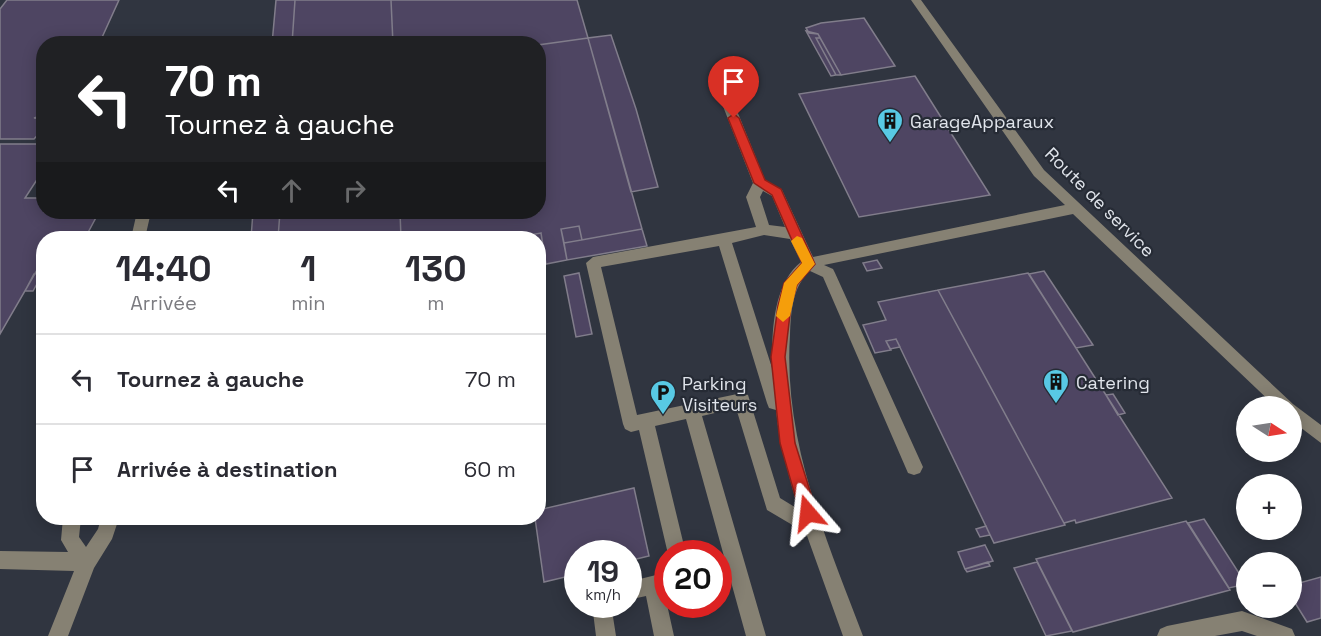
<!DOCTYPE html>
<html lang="fr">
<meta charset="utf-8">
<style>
body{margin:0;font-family:"Space Grotesk",sans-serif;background:#f2f2f3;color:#2b2b33;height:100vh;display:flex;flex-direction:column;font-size:22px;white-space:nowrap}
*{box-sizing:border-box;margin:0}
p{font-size:20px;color:#7c7c81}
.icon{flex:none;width:33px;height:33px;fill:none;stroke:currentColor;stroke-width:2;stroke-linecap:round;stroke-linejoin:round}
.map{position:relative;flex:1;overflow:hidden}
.side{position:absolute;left:36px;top:231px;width:510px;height:294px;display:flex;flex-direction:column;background:#fff;border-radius:24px;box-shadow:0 3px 15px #0003}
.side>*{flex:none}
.top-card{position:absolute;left:36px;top:36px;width:510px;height:183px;border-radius:24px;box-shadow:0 3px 15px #0003;background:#202124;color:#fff;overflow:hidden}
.needle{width:39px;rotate:102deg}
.tools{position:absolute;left:1236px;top:396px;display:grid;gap:12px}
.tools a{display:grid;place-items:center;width:66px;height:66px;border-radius:50%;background:#fff;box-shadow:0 3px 15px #0003;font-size:30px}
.speed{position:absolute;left:564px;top:540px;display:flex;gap:12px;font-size:30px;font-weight:700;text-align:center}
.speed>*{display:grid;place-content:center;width:78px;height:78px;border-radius:50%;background:#fff;box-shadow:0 3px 15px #0003;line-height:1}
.speed small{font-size:15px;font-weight:400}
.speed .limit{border:9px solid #d22;background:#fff;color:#111}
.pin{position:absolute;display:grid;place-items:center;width:51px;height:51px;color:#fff;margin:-62px -26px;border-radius:50% 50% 50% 0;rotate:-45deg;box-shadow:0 0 6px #0007}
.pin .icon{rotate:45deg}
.me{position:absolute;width:66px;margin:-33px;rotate:343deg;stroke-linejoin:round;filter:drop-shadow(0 0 4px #0008)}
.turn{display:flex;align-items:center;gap:21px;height:126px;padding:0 30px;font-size:27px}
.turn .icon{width:78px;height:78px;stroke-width:2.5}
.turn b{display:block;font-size:42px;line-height:51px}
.lanes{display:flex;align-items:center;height:57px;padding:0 30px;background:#0003;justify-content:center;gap:30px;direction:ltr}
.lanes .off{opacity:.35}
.eta{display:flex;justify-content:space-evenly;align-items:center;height:102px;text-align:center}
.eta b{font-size:36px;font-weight:800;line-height:42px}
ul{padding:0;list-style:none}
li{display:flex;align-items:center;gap:18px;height:90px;padding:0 30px;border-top:2px solid #e1e1e2}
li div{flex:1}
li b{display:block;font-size:22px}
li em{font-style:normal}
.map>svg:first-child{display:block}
.building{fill:#4e4562;stroke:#817d8b;stroke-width:1.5}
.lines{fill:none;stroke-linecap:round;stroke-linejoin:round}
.minor{fill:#868173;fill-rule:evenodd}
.route{fill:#d93025;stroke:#8d1f18;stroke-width:1.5}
.slow{fill:#f59e0b}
.labels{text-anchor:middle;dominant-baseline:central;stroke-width:4.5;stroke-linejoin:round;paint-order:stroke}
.poi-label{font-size:18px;fill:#e0e4eb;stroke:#262b35;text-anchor:start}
.street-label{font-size:18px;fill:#e0e4eb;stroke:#262b35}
</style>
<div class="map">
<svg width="1321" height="636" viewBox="0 0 1321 636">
<rect width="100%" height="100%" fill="#303540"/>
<!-- building -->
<path class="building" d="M7,0H119L99,44H44V115L34,118L44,119V128L34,139H0V9Z
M276,0H295L292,44H272Z
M295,0H391L393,44H292Z
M391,0H577L588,38L538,45L393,44Z
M864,18L895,66L841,75L818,34L809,33L806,28L821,23Z
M806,31L818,34L820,38H816L836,75L831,76Z
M611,35L636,109L658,187L631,192L588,38Z
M588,38L642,229L582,240L579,226L561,229L567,260L546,264L541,233L524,236V238H401L400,212H538V45Z
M816,38H820L841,75H836Z
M915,76L990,195L859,217L799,94Z
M0,144H44V169L25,198H44V212H99L85,238H44V258L0,334Z
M253,212H280L278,238H251Z
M280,212H400L401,238H278Z
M579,226L582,240L564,243L561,229Z
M642,229L647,246L567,260L564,243Z
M541,233L543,247L538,248V238H524V236Z
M543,247L546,264L538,265V248Z
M877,260L882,268L867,271L863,263Z
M1044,271L1093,345L1076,348L1029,274Z
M43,273L33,291H25L34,274Z
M579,273L592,334L576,337L564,276Z
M1028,273L1106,395L1172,498L1076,523L1075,520L1064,523L938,290Z
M938,290L1064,523L1065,525L994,543L896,339L886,341L891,350L875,353L863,325L886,320L878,302Z
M896,339L900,347L890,349L886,341Z
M1113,394L1125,413L1118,415L1106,395Z
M634,488L649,556L628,561V554H578V574L544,582L535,518H538V510Z
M1204,519L1246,584L1229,588L1188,523Z
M1186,521L1230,590L1073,632L1036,559Z
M986,526L990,535L980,537L976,529Z
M985,545L993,561L965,569L958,552Z
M988,562L990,566L967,572L965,569Z
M1037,562L1072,631L1046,636L1014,568Z
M1321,577V618L1307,622L1292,598V585Z"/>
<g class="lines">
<!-- minor -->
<path class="minor" d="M911,0H921L1044,170L1293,404L1321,425V443L1292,421V406H1275L1073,214L824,265L833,269L835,273L923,467L920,473L914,475L908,473L823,277L810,271C792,287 791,312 790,335C783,441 826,538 863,636H843L806,533L767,510L736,408L702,416L766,636H746L686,419L655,426L686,554H668L639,430L631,432L625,429L623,424L586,263L593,257L756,227L746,197L753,183L719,96L725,92L731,96L765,180L782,190L813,257L1065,205L1034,176ZM763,191L772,196L785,227L769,225L760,197ZM764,235L790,239L801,262C772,285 771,337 773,371L732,243ZM719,246L767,403L769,408L776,410L780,442L798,509L780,498L748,395L742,393L637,415L601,267Z
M137,212H151L145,238H131Z
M63,518H81L79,537L86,547L98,529L101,518H119L112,539L94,568L68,636H48L74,571L0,569V551L68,552L61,540Z
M668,572V590L664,591L674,636H654L646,596L628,600V582Z
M592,604H611L616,636H596Z
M1242,611L1292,629L1295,636H1257L1242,631L1215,636H1157L1160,629L1167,626Z"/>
</g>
<!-- route -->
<path class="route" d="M734,114L739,118L765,180L781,189L815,264L797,285L791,306L785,357L795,443L817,513L814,519L808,521L803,519L800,513L780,443L771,357L778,306L784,283L802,263L772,195L754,183L728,118Z"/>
<!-- slow -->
<path class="slow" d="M797,236L802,238L815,264L797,285L790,316L783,322L776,316L784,283L802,263L791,241Z"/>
<!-- icons -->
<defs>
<symbol id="building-pin" viewBox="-11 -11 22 30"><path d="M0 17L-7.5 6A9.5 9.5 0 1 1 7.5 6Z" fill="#58c9e4" stroke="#262b35"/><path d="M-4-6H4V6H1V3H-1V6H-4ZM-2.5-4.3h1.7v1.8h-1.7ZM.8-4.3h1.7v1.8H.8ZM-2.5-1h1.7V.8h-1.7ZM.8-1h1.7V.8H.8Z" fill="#111"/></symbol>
<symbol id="parking-pin" viewBox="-11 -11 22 30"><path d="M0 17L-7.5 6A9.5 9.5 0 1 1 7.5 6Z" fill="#58c9e4" stroke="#262b35"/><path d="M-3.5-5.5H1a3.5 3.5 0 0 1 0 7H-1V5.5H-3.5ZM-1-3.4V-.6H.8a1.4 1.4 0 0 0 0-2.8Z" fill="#111"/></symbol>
</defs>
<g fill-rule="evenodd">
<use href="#building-pin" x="875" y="106" width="30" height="40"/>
<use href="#building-pin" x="1041" y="367" width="30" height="40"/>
<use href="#parking-pin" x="648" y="378" width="30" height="40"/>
</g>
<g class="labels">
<!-- poi labels -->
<g class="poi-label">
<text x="910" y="121">GarageApparaux</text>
<text x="1076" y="382">Catering</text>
<text x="682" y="383">Parking<tspan x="682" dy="21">Visiteurs</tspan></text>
</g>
<!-- street labels -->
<g class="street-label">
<text transform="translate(1100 202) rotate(45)">Route de service</text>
</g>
</g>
</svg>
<div class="tools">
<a><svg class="needle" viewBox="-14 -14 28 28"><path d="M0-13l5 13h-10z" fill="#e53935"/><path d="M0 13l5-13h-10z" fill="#7c7c81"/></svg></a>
<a>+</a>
<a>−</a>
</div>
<div class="speed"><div>19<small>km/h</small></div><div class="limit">20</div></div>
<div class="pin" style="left:734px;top:118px;background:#d93025"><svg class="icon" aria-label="arrive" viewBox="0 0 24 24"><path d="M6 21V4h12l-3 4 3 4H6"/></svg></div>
<svg class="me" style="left:808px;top:513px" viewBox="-20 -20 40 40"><path d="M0-17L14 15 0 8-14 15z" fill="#d93025" stroke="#fff" stroke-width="4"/></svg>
<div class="top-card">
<div class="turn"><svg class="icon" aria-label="left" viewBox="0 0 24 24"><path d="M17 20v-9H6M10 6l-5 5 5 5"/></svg><div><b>70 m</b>Tournez à gauche</div></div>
<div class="lanes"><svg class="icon" aria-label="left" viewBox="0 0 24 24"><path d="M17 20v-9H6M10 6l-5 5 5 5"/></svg><svg class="icon off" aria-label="ahead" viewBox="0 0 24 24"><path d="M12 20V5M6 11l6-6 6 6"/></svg><svg class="icon off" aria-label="right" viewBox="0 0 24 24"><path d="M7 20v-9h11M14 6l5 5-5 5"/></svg></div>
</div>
<section class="side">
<div class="eta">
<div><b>14:40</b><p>Arrivée</p></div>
<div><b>1</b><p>min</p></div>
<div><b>130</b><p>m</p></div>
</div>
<ul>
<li><svg class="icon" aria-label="left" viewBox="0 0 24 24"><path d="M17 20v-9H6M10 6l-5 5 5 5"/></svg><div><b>Tournez à gauche</b></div><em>70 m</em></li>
<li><svg class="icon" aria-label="arrive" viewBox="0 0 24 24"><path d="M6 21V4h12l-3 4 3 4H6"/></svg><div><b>Arrivée à destination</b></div><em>60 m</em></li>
</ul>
</section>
</div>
